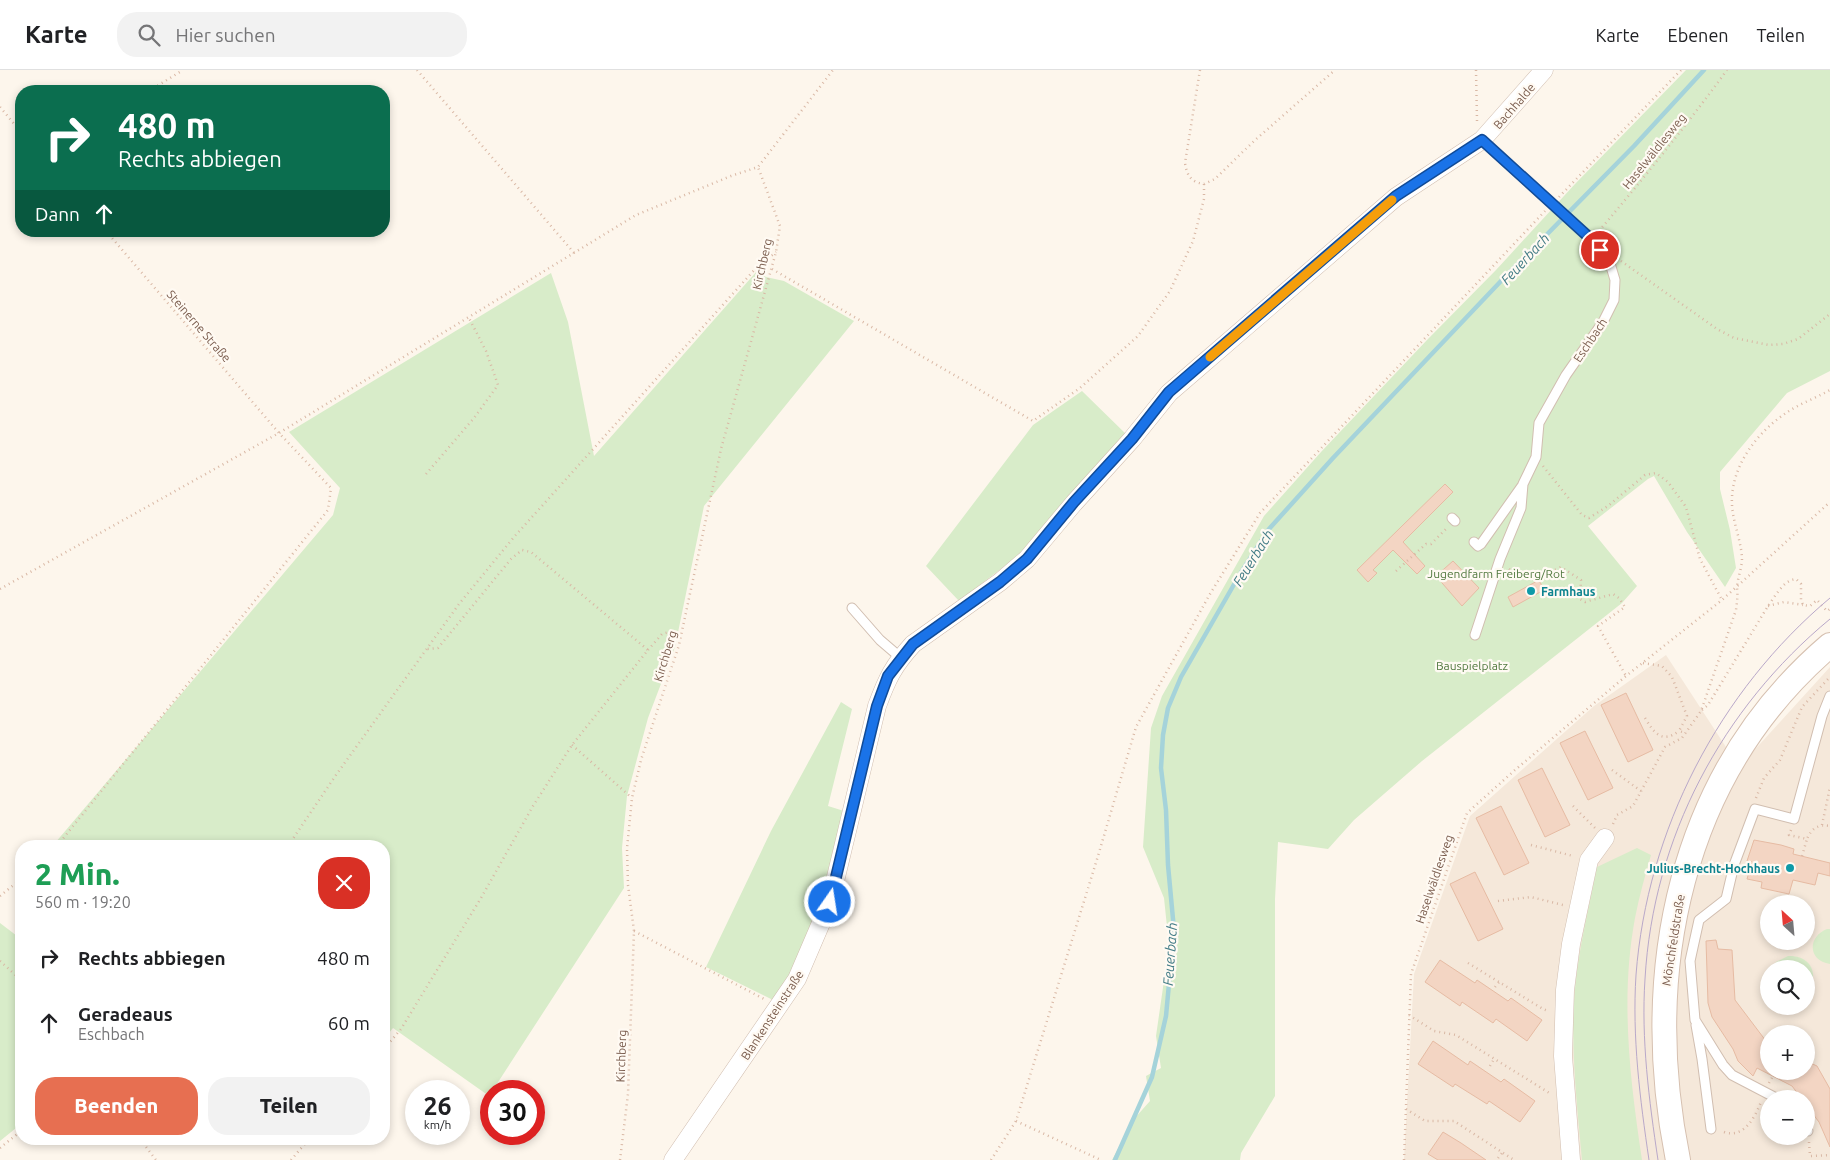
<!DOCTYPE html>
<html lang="de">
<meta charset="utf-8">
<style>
body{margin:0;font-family:Ubuntu,sans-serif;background:#f2f2f2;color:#202124;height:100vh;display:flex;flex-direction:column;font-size:19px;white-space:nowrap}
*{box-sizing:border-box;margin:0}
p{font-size:16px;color:#757577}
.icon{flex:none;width:28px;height:28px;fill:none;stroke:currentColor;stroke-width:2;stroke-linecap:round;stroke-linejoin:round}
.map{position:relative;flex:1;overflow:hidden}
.side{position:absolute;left:15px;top:770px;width:375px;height:305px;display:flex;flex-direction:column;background:#fff;border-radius:20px;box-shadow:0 2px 8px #0003}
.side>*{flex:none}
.top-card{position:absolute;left:15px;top:15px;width:375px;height:152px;border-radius:20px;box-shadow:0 2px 8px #0003;background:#0b6e4f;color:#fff;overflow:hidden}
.needle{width:32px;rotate:334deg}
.controls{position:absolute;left:1760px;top:825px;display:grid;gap:10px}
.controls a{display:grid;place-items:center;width:55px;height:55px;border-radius:50%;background:#fff;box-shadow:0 2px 8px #0003;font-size:25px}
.speed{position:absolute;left:405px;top:1010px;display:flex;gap:10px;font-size:25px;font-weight:700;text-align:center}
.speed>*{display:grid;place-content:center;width:65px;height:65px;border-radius:50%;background:#fff;box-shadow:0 2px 8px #0003;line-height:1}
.speed small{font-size:12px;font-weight:400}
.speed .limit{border:8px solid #d22;background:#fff;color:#111}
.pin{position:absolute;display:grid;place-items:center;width:42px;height:42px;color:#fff;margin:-21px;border:2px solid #fff;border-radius:50%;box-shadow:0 1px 5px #0007}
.me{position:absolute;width:55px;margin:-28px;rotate:13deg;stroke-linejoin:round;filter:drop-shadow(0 0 4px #0008)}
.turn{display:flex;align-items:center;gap:18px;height:105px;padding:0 20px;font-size:22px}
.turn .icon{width:65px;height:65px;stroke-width:2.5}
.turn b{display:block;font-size:35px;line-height:42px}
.then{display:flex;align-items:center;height:48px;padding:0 20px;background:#0003;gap:10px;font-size:19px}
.round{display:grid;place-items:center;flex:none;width:52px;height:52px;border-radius:20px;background:#f2f2f2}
.head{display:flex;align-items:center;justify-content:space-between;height:85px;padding:0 20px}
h1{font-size:30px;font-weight:800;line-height:38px;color:#1e9e55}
.cta{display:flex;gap:10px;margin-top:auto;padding:10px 20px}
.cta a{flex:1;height:58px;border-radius:20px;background:#e76f51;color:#fff;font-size:20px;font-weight:800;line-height:58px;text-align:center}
.cta a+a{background:#f2f2f2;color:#202124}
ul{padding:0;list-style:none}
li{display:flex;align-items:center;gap:15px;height:65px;padding:0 20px}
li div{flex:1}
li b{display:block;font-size:19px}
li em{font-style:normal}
header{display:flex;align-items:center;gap:30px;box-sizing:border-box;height:70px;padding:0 25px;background:#fff;border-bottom:1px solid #e0e0e0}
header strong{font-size:24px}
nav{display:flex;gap:28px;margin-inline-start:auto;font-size:18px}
.search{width:350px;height:45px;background:#f2f2f2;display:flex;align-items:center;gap:12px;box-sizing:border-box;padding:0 18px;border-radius:20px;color:#757577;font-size:19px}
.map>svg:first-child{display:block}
.residential{fill:#f5e8da;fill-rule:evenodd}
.green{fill:#d8ecc9}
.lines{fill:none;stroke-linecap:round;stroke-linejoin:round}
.stream{stroke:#a5d3da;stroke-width:4.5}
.building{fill:#f3d5c3;stroke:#e6bba3}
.lane-casing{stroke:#d1beb0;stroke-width:11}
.street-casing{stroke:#d1beb0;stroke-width:19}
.secondary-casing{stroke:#d6c0b0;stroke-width:26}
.path{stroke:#d9b8a5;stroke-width:2.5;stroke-dasharray:1 4;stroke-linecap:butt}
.lane{stroke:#fff;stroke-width:9}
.street{stroke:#fff;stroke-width:18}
.secondary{stroke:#fff;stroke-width:24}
.tram{stroke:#b9a8c9;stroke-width:1}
.route-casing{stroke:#114b97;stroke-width:12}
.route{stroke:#1a73e8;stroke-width:9}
.slow{stroke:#f59e0b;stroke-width:9}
.culture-dot{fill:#0f9aa8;stroke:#fffaf3;stroke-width:2}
.labels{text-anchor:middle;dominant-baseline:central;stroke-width:4.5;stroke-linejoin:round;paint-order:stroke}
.street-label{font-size:12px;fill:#7a5c4d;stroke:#fffaf3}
.park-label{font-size:12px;fill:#537a41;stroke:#fffaf3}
.culture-label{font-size:12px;font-weight:bold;fill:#0d838f;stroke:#fffaf3;text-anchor:start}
.water-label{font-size:14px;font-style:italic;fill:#437c86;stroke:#fffaf3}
</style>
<header>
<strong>Karte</strong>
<div class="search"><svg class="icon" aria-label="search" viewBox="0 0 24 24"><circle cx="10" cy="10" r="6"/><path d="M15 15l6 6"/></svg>Hier suchen</div>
<nav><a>Karte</a><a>Ebenen</a><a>Teilen</a></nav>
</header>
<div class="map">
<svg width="1830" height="1090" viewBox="0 0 1830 1090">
<rect width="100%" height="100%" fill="#fdf6ec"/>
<!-- residential -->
<path class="residential" d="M1666,585L1739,697L1830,597V1090H1404L1414,904L1470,746L1594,636ZM1769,834H1806V871H1769ZM1769,899H1806V936H1769ZM1769,964H1806V1001H1769ZM1769,1029H1806V1066H1769Z"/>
<!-- green -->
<path class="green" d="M1686,0H1830V301L1787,323L1720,402V419L1730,460L1736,498L1725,517L1687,462L1654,406L1648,409L1588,456L1637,516L1622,533L1422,691L1354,750L1328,779L1278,772L1275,829V1026L1241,1083L1240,1090H1112L1134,1049L1150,1031L1146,1006L1161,998L1156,966L1169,876L1164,828L1143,777L1151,658L1162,626L1264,446L1321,382L1427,270L1496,200L1575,114Z
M757,201L766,207L784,211L854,251L704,436L675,577L648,648L627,726L622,778L624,818L489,1026L393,958L384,969V776H59L55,773L333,445L340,418L289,362L551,203L568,252L594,386Z
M1082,321L1128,366L1019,485L959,531L926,496L1033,355Z
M841,632L852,639L828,736L844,741L821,831L789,908L775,931L706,897L771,761Z
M1637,778L1651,785C1645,806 1639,827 1635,848C1620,929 1630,1009 1642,1090H1582C1577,1033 1570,975 1575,918C1579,877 1589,837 1597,797Z
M0,853L21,869V1054L0,1071Z
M1827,859H1830V894C1808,891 1807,867 1827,859Z
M1788,886C1811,885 1821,905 1806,923V899H1772L1776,892Z"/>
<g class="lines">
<!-- stream -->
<path class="stream" d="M1115,1090L1152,1007L1166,946L1174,860L1168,795L1166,740L1161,698L1163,665L1168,638L1181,607L1240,504L1269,459L1333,388L1501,211L1634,76L1704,0"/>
</g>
<!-- building -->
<path class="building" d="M1445,414L1453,422L1403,472L1425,496L1417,504L1393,480L1373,500L1377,503L1368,512L1357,500Z
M1453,491L1479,518L1462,536L1436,506Z
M1539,510L1544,520L1513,537L1508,527Z
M1626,623L1653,680L1628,692L1601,635Z
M1585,661L1613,718L1588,730L1560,673Z
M1542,698L1570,755L1545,767L1518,710Z
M1501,736L1529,793L1504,805L1476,748Z
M1754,770L1781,775L1794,779L1793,784L1830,793V806L1818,803L1815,815L1793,810L1789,824L1761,818L1762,812L1747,809L1752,792L1747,791Z
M1475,802L1503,859L1478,871L1450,814Z
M1716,870L1718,879L1732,880L1735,930L1769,975V1001H1806V991L1817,996L1830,1019V1077L1819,1052L1806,1035V1029H1802L1792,1016L1757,998L1753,1006L1738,991L1733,979L1712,947L1708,933L1706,871Z
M1440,890L1475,913L1477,910L1508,931L1511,928L1542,950L1527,971L1496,949L1493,953L1462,932L1460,936L1425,912Z
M1433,971L1468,995L1470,991L1501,1012L1504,1009L1535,1031L1520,1052L1489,1031L1487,1034L1455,1014L1453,1017L1418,994Z
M1443,1062L1461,1073L1486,1090H1438L1428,1084Z"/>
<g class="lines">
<defs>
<path id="lane" d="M1452,448L1455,451
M1474,472L1478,476L1481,474L1522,416
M852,538L880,570L901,588
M1475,565L1500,489L1521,438L1523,414L1536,387L1539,353L1566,305L1603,252L1614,230L1615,210L1609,190L1592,170L1482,70
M1696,955L1702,989L1711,1059
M1778,1029L1732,1005L1723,995L1695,950L1690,891L1699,850L1726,829L1734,795L1755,739L1794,749L1822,646L1830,626
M1806,1059L1808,1061"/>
<path id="street" d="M673,1090L797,909L830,832L877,636C887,609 893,596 913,574L1000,512L1027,489L1074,433L1132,369L1169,323L1396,127L1482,70L1544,0
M1571,1090L1563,986L1565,920L1571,874L1589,790L1605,768"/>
<path id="secondary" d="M1678,1090C1640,902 1679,704 1830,575"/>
</defs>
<!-- lane casing -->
<use href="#lane" class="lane-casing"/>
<!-- street casing -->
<use href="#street" class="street-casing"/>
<!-- secondary casing -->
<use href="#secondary" class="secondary-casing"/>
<!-- path -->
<path class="path" d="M417,0L575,184
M1200,0L1185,93C1187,106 1191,112 1204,114L1215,109L1254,71L1335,0
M1476,0L1477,51
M149,21L183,0
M0,37L21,62
M1559,127L1681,0
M1599,161C1643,109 1686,56 1727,0
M1621,191L1717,259L1734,268L1769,275L1783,274L1798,269L1830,244
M772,199L1033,351L1080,318L1138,266L1170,221L1193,171L1204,129V114
M1543,396L1582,445L1589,448L1608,436L1645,405L1656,403L1668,412L1686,437L1700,489L1722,530
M426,404L474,348L498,315L486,281L469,248
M1509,499C1530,515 1540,507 1561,497L1581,510L1580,529L1585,532L1613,524L1619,528L1625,537L1598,556L1626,606
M1396,501L1426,474H1431L1447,458
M0,519L279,363L636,145L731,106L758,97L833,0
M1768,536L1784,532L1803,535
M648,580L662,564L673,561L680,567
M1643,593L1662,596L1672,607L1687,646L1679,661L1686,663
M1702,640L1708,635L1768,536C1775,527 1783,510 1796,509L1801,514V530L1803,535L1810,536L1817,530L1827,541L1830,539
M1645,648C1654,663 1662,674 1679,661
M572,675L632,728
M1612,700L1641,721
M1756,728L1764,708L1780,690L1802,637L1830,607
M1573,736L1595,758
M1613,754L1617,745L1633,736L1665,677L1682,668L1701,641L1736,540C1737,532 1738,526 1737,518C1737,509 1742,499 1742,488C1741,470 1733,453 1732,435C1730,398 1756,363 1786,343C1799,334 1816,328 1830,320
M1822,755L1830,717
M1791,760L1789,765L1807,769C1812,758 1818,754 1830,756
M1531,775L1573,786
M57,776L328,440L331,418L279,363L106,161
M288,776L336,705L459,534L514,467L756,198L776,182
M1802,786L1807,769
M0,826L21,809
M1498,831L1531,827L1563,835
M634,861L766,930
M0,891L21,910
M1468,893L1543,939L1548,941
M1495,917L1499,912
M1409,945L1434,961L1456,965L1551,1024
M384,979L401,959L481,828L533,736L572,675L648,580L531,482L522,480L511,489L438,578L427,579
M1490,996L1494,989
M1769,1013L1773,1006
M1406,1039L1425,1051H1454L1514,1090
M1016,1051L1101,1090
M1724,1062C1744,1069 1755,1047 1761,1032
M140,1069L156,1090
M1809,1072L1810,1086L1830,1085
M0,1078L21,1061
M1498,1088L1502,1083
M291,1090L309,1069
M620,1090L628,1024L634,861L628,815L627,778L632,728L641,690L679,575L721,379L776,182L780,156L758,97
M991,1090L1016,1051L1098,786L1136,657L1210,524L1260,443L1545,141
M1404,1090L1411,904L1467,743L1515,700L1626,606L1722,530L1830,432"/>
<!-- lane -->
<use href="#lane" class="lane"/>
<!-- street -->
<use href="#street" class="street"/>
<!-- secondary -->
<use href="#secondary" class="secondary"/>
<!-- tram -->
<path class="tram" d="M1649,1090C1640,1029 1632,967 1636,905C1647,760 1719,621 1830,528
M1658,1090C1649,1030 1641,969 1645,909C1653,768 1722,638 1830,549"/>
</g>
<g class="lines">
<defs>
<path id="route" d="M830,832L877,636L888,606L913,574L1000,512L1027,489L1074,432L1132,369L1169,322L1396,126L1482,70L1592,170L1600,180"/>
</defs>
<!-- route casing -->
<use href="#route" class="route-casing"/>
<!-- route -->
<use href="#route" class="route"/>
<!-- slow -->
<path class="slow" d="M1210,287L1392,130"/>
</g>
<!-- markers -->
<g class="culture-dot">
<circle cx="1531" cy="521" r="5"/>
<circle cx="1790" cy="798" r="5"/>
</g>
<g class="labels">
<!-- street labels -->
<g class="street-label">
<text transform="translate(1514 36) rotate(-49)">Bachhalde</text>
<text transform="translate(1654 81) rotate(-51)">Haselwäldlesweg</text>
<text transform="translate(762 194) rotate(-77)">Kirchberg</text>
<text transform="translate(199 256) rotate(49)">Steinerne Straße</text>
<text transform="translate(1590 270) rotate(-56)">Eschbach</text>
<text transform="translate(665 586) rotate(-73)">Kirchberg</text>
<text transform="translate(1434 809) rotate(-71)">Haselwäldlesweg</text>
<text transform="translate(1673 870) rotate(-81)">Mönchfeldstraße</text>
<text transform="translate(772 945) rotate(-57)">Blankensteinstraße</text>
<text transform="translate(621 986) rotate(-88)">Kirchberg</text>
</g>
<!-- park labels -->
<g class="park-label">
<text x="1496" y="503">Jugendfarm Freiberg/Rot</text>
<text x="1472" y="595">Bauspielplatz</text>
</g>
<!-- culture labels -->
<g class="culture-label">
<text x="1541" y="521">Farmhaus</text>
<text x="1780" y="798" text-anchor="end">Julius-Brecht-Hochhaus</text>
</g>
<!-- water labels -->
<g class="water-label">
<text transform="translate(1525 189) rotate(-47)">Feuerbach</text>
<text transform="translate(1253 488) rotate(-58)">Feuerbach</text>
<text transform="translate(1170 884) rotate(-86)">Feuerbach</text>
</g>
</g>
</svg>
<div class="controls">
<a><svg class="needle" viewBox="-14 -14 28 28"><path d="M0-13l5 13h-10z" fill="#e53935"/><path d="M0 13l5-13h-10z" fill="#757577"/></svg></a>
<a><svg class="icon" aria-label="search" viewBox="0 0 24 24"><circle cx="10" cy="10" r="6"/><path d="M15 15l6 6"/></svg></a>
<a>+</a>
<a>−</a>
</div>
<div class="speed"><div>26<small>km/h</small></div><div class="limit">30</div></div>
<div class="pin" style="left:1600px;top:180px;background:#d93025"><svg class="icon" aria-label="arrive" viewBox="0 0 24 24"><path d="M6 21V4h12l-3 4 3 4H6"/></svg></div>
<svg class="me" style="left:830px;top:832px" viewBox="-20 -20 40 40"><circle r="17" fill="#1a73e8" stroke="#fff" stroke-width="3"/><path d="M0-11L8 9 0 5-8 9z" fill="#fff"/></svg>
<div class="top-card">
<div class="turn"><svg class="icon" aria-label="right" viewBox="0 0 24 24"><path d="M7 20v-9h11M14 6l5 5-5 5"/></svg><div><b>480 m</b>Rechts abbiegen</div></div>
<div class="then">Dann<svg class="icon" aria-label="ahead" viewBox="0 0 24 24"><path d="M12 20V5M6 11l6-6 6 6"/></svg></div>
</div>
<section class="side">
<div class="head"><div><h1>2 Min.</h1><p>560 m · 19:20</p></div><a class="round" style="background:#d93025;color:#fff"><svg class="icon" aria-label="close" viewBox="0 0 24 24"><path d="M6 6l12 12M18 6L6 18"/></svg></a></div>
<ul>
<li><svg class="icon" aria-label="right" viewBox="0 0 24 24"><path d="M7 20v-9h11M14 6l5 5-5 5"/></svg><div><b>Rechts abbiegen</b></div><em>480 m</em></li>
<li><svg class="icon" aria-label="ahead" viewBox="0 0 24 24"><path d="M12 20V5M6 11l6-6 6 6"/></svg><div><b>Geradeaus</b><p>Eschbach</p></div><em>60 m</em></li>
</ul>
<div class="cta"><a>Beenden</a><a>Teilen</a></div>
</section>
</div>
